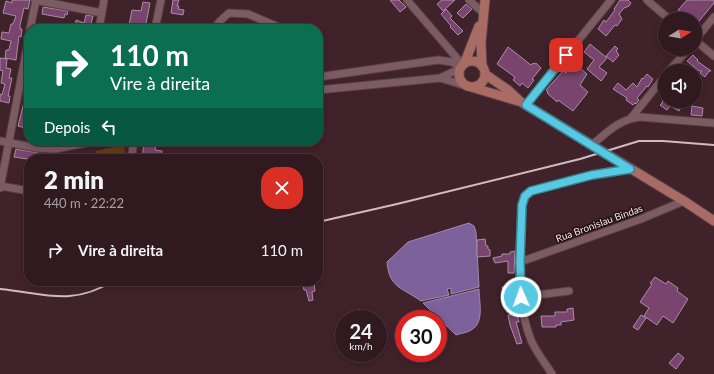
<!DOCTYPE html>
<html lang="pt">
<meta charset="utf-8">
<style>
body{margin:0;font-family:Lato,sans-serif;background:#382329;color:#f1f3f6;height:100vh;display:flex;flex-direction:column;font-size:15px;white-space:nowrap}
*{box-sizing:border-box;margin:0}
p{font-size:13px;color:#a8a1a5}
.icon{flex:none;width:22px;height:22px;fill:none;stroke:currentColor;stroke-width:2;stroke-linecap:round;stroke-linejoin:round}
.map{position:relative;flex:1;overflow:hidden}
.panel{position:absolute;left:24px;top:154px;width:299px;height:132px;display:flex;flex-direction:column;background:#301a20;border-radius:16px;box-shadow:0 2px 10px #0003,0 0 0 1px #4b383e}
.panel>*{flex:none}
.banner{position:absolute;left:24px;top:24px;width:299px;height:122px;border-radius:16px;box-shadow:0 2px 10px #0003,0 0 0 1px #4b383e;background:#0b6e4f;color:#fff;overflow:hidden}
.needle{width:26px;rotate:79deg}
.fabs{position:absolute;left:658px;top:12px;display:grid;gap:8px}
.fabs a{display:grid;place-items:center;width:44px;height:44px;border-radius:50%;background:#301a20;box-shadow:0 2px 10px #0003,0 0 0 1px #4b383e;font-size:20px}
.speed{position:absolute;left:335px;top:310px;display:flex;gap:8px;font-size:20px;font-weight:700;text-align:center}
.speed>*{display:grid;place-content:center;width:52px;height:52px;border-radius:50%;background:#301a20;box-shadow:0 2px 10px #0003,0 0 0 1px #4b383e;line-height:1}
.speed small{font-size:10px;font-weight:400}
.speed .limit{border:6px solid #d22;background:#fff;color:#111}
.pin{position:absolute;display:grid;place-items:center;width:34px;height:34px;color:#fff;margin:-17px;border-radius:8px;box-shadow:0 2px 6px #0006}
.me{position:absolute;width:44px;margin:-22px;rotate:358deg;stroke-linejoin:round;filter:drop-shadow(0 0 3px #0008)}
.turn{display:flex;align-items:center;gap:14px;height:84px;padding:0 20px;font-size:18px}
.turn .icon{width:52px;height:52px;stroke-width:2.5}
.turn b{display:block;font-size:28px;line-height:34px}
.then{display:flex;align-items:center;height:38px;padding:0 20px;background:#0003;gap:8px;font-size:15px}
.round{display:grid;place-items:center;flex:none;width:42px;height:42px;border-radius:16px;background:#382329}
.overview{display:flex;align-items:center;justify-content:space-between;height:68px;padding:0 20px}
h1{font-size:24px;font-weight:800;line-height:30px}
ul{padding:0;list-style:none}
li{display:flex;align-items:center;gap:12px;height:56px;padding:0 20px}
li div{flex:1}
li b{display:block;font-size:15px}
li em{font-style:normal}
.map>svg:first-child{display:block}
.green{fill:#613f1c}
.water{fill:#7c619a;stroke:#a289b2}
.building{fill:#79456f;stroke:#ab8ea4}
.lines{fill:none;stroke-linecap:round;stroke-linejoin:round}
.minor-casing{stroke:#594046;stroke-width:9}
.major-casing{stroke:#594046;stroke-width:11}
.minor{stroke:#7d5b63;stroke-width:7}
.major{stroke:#a96c64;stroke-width:9}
.rail{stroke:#d2bbc0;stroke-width:2}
.route-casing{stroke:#398394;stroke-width:10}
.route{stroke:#58c9e3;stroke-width:7}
.labels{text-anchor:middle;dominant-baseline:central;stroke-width:3;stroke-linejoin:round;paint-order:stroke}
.street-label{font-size:10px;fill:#fce7eb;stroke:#1e1013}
</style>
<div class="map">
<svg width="714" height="374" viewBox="0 0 714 374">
<rect width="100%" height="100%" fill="#40222a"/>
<!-- green -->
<path class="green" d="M124,145L126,159H97L95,151Z"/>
<!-- water -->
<path class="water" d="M469,223L474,226L476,232L479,287L451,294V288L447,289L449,295L421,301C403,288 389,288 387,262L408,242Z
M479,289C479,301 485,323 471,330C467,333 461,333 456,335L423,303Z"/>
<!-- building -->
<path class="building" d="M12,0H30L28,9L24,8L20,25V29H22L21,37L19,36L16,60L5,58L6,50H9L11,41L1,39L2,32L9,33L11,24H13L16,16L3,13L6,1L12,3Z
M173,0H179L177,6H179L178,9L184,10L183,15L171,13Z
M390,0H399L406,7L400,12Z
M442,0H455L443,11L437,4Z
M620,0H628L631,3L629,6L624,8L619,14L622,19L617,26L615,25L606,36L598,29L604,20L606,22L615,10L614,9Z
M687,0H714V3L695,26V19H689L678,10Z
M143,2L150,3L145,29H137V28L130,26L129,25L132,10L141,11Z
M466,4L472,9L463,18L457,13Z
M43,7L68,11L67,15L65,14L64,18L42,14Z
M446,9L452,16L450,18L463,31L458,35L450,27L451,26L441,14Z
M86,15L93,16L91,24L93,25L92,29H75L76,20L84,23Z
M590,44L607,58L599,67L607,73L601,81L587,69L594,60L584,52Z
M615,46L618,49L616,51L619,55L613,62L606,56Z
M508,47L531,65L533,63L534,64L536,63L541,68L532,79L534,80L528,88L522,83L520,86L513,80L515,77L497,64Z
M693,55L698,60L697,61L711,71H709L705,77L700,73L702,71H699L687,61Z
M0,58L7,59L6,68L11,69L9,78H12L8,96H10L9,103L0,101V94L2,95L5,84L1,83L3,71L0,70Z
M574,63L587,74L580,85L588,92L573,111L558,100L557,102L547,93L548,92L546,90L563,71L566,73Z
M647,74L653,79L648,87L647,86L637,98L639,100L636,104L635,103L633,105L626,100L627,98L613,89L618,83L626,90L633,83L637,87L642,78L643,79Z
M25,98L29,99V129L18,126Z
M662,101H679L683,103L679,111L670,106L667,110L660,105L663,102Z
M692,106L703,108L702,116L691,115Z
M144,142L156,143L155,150L162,151L161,159H142Z
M16,149L39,153V155L48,156V159H27L14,157Z
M485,239L486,246H488V249L490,250V256L477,257V240Z
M515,251L514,273H508V261L495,263L493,258L502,256V254H510V252Z
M655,277L666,284L668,281L678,288L677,291L688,299L673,323L663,316L657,325L644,316L649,308L640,302L652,284L650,283Z
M314,283L315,291L312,292L313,300L309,301L306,290H304L303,286Z
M511,286L512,295L504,296L502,287Z
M573,308L574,320L561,322V325H556V327H542L541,316H555V312H567V309Z
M359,309L374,319H353Z
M517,314L519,322H516L522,343L517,344L510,325L508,315Z
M641,315L646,318L638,330L633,327Z
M678,353L684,358L676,369L669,363Z"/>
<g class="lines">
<defs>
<path id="minor" d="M35,0L102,13
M407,0L462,64
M469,0L483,13
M647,0L669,19
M30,29L36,0
M99,29L104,0
M155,29L161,0
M214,29L220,21L229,13L248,14L283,29
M695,40L714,17
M695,40L714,56
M669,71L688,49
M318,77L438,60L452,62L460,67
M440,78L459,69
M318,90L440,78L463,85
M526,105L611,0
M631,118L665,76
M0,141L37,148L55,149L95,141
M592,145C607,132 620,119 640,117L714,123
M131,159L134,141
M0,186L29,191
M0,188L29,37
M520,262L641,219L684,201
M521,297L569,291
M552,374C545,363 536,352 531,340C514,298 520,249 522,205L525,196L531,191L591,175L630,169"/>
<path id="major" d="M459 74a13 13 0 1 1 26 0a13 13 0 1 1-26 0Z
M465,62L479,26
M482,66L481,43L485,0
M485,74L508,90L521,102L684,201L714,221
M471,87L518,101"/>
</defs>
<!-- minor casing -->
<use href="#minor" class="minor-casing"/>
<!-- major casing -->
<use href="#major" class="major-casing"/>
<!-- minor -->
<use href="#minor" class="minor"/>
<!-- major -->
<use href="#major" class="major"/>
<!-- rail -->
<path class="rail" d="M318,222L397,204L580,159L639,141H663L714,145
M0,289C44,293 71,307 113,281"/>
</g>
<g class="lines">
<defs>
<path id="route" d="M521,297L520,262L522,205L525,196L531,191L592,175L630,169L526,105L566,55"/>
</defs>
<!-- route casing -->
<use href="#route" class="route-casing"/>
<!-- route -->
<use href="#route" class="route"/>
</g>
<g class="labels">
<!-- street labels -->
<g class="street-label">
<text transform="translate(599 223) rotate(-20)">Rua Bronislau Bindas</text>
</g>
</g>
</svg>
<div class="fabs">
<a><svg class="needle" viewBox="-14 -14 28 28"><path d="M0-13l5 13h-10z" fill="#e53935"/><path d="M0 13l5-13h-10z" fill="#a8a1a5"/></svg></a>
<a><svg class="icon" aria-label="sound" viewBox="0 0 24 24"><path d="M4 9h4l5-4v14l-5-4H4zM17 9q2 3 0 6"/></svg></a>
</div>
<div class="speed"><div>24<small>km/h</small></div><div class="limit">30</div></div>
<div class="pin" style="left:566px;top:55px;background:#d93025"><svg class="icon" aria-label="arrive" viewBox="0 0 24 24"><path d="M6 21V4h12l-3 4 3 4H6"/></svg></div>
<svg class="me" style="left:521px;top:297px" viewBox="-20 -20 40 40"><circle r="17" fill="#58c9e3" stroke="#fff" stroke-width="3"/><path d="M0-11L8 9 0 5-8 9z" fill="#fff"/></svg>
<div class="banner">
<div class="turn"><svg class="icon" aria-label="right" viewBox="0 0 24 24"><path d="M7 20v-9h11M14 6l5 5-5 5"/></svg><div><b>110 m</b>Vire à direita</div></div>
<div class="then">Depois<svg class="icon" aria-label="left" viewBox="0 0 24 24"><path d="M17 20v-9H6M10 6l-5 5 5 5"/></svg></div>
</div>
<section class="panel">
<div class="overview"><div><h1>2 min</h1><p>440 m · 22:22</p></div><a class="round" style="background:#d93025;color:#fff"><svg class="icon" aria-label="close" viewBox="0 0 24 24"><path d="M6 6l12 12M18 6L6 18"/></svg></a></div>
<ul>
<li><svg class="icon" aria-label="right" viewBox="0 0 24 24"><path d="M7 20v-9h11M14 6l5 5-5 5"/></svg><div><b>Vire à direita</b></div><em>110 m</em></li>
</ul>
</section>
</div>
